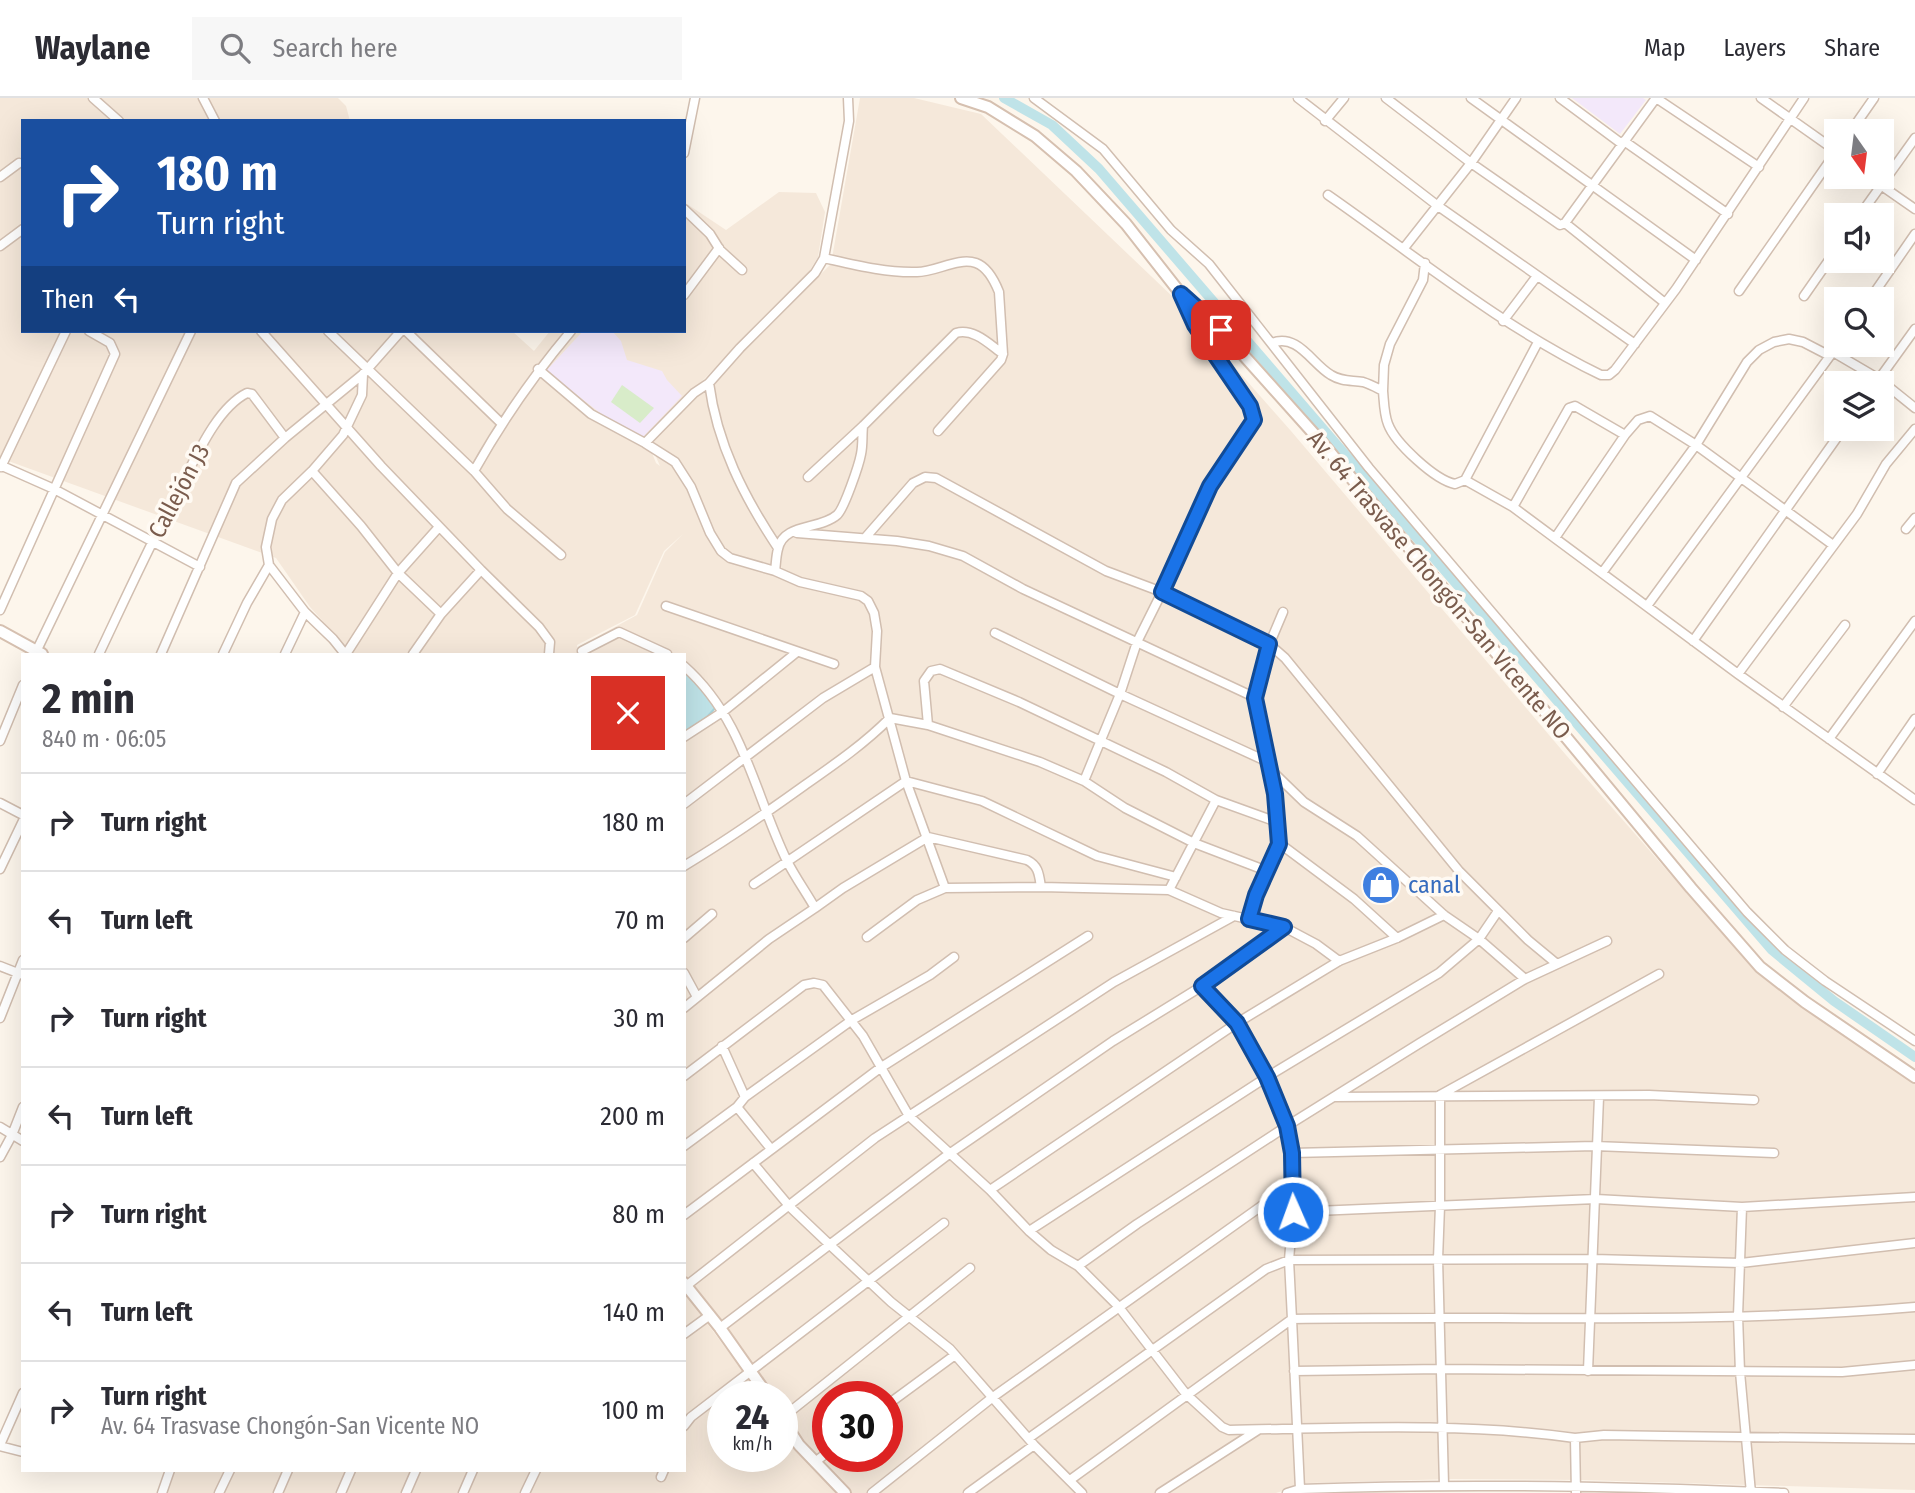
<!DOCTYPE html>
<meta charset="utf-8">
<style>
body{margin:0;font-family:"Fira Sans Condensed",sans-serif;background:#f7f7f7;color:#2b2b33;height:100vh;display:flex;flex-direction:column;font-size:26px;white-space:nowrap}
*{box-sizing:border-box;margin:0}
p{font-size:23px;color:#7c7c81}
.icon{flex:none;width:38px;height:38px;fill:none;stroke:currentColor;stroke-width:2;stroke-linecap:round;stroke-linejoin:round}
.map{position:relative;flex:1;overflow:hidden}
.details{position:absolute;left:21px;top:555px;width:665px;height:819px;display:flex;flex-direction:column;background:#fff;border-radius:0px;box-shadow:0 7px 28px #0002}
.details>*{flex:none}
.hud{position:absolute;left:21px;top:21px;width:665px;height:214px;border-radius:0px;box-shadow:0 7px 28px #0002;background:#1a4fa0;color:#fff;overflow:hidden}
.needle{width:46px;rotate:166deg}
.buttons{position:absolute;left:1824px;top:21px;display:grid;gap:14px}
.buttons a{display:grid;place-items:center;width:70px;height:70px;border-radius:0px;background:#fff;box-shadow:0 7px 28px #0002;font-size:35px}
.speed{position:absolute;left:707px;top:1283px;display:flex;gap:14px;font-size:35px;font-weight:700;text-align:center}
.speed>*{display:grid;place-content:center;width:91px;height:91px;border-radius:50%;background:#fff;box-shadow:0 7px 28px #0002;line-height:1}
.speed small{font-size:18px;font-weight:400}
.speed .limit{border:10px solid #d22;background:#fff;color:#111}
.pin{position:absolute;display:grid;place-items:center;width:60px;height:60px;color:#fff;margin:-30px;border-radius:14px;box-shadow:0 4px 10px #0006}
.me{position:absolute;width:77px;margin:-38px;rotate:358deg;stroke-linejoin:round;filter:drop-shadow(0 0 5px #0008)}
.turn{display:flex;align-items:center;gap:24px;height:147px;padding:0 21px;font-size:32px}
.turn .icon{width:91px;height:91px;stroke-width:2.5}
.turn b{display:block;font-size:49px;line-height:60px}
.then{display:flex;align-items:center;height:66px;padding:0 21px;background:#0003;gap:14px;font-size:26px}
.round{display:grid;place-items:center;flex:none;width:74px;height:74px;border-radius:0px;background:#f7f7f7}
.summary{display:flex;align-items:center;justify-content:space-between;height:119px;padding:0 21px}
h1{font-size:42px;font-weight:700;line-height:52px}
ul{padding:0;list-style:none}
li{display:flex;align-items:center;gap:21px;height:98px;padding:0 21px;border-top:2px solid #e1e1e2}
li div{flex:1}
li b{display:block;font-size:26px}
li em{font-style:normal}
header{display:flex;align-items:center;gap:42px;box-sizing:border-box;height:98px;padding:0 35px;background:#fff;border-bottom:2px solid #e1e1e2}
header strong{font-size:33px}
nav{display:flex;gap:38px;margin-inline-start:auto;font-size:24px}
.search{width:490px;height:63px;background:#f7f7f7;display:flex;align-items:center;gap:18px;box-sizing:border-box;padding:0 24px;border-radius:0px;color:#7c7c81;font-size:26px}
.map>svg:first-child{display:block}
.residential{fill:#f5e8da;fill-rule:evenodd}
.education{fill:#f3e8fa}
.green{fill:#d8ecc9}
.water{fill:#bfe3e8;stroke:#a5d3da;stroke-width:2}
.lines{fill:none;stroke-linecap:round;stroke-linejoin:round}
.canal{stroke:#bfe3e8;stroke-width:10}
.street-casing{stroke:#d1beb0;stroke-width:11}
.secondary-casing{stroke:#d6c0b0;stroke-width:14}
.street{stroke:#fff;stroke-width:8}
.secondary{stroke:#fff;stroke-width:10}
.route-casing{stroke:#114b97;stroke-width:18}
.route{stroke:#1a73e8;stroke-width:12}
.labels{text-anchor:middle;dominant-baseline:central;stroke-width:7;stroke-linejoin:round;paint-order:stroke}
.street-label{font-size:24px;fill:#7a5c4d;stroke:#fffaf3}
.shop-label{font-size:24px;fill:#366cbe;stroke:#fffaf3;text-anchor:start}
</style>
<header>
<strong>Waylane</strong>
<div class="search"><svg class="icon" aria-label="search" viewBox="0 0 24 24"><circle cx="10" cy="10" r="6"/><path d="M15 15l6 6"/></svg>Search here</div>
<nav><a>Map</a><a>Layers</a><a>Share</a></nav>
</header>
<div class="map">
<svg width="1915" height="1395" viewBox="0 0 1915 1395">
<rect width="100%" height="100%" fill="#fdf6ec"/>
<!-- residential -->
<path class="residential" d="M0,0H338L346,8L350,23H23V233H512L534,253L550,233H684V104L726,132L779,94L816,95L825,114L818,159L807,177L646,340L656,365L660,368L650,345L831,166L860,0H914L981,16L1173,199L1291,333L1566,657L1755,873L1915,983V1392L1584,1382L1452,1381L1307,1385L1276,1395H848L836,1385L782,1319V1298H768L684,1182V556H583L580,548L637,517L665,454L683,436L664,453L635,517L577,547L578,556H352L310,509L276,460L0,360ZM828,1298H887V1358H828Z
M684,1194L761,1298H723V1358H782V1327L842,1395H165L175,1372H684Z"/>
<!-- education -->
<path class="education" d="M1572,0H1643L1646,2L1620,36Z
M583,233H612L621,243L627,262L662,273L667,282L682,298L643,339L604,318L546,273Z"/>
<!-- green -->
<path class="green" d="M622,287L654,310L640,325L611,304Z"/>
<!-- water -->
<path class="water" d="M684,568L717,608L706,620L684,634Z"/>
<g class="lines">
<!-- canal -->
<path class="canal" d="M1004,0L1052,27L1099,71L1772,852L1834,903L1915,959"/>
<defs>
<path id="street" d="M93,0L119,23
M203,0L215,23
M1034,0L1103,51L1171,132L1209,166L1369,370L1747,814L1785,852L1825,883L1915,943
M1298,0L1438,108L1635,246
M1386,0L1471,65L1560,127L1565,125L1656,0
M1471,0L1696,162
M1560,0L1622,46
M1656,0L1759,69
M1761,0L1836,53
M1325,23L1344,0
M1851,33L1874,0
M1624,43L1728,116
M684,55L695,0
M0,79L19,65
M1869,79L1915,111
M1328,97C1417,159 1502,229 1601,277H1609L1615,272L1676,191L1804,0
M684,111L710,136L720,152L742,172
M1860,117L1915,40
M1565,125L1665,205
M0,148L23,131
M1404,150L1471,65L1516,0
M824,160C855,167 886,175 917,174C936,174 958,159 976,165C987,169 995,184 999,194L1003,256L1001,262L938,333
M1739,193L1836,54
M684,197L719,150
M1804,198L1836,152
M1870,201L1915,136
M1503,223L1537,178
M261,233L381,368L481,472L539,529L550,544L549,556
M328,233L474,373L507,411L561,457
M406,233L501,325
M1272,245C1298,235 1312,266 1331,277C1342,284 1352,282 1363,284C1370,286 1377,290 1383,293C1384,304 1384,316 1388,326C1395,345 1435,382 1455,386L1465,382L1538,244
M1833,254L1879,281L1915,231
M538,271L591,316L645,345L675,364L691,389L710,435L721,453L730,460L775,473
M1876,285L1879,281L1915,310
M1383,293L1384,267L1390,246L1423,182L1425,165
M863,328C862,337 863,347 861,356C859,367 844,411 837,417C820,432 783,425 778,451C776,458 776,466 775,473L800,484L861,498L868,503L874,515L877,533L875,569L906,683L982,703L1097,758L1176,779
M645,345L694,295L709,285
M0,367L54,391L200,469
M1,369L66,233
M312,373L361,428L398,475L441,516
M474,373C502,323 534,277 571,233
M808,379L863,328L956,235C974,230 989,246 1003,256
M1465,382L1513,409L1738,576L1915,702
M1513,409L1569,310L1575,308L1625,337
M1906,431L1915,420
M797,435L897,443L929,448L963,458L1023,491L1256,600
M865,440L913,385L925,379L936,380L1106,473L1162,494L1269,546L1285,560L1459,773L1528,842L1557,866
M1555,440L1625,337L1638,322L1650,318L1696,347L1833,447
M778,450C744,399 717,346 709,285L740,250L815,175L824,160L849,23L848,0
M1602,475L1696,347L1747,264L1759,252L1774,244L1789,241L1803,244L1830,258
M666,508L834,566
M1647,508L1838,247
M0,512L115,256L110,245L89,233
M995,535L1120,596L1268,664
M1693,543L1843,331
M582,553L619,534L667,556
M35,556L191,233
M99,556C126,499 152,442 182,386C197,357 217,310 247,295L252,296L285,340
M161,556L236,385L285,340L363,276L401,233
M223,556L247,505L269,467
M285,556L305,514
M345,556L333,541L305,514L269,467L266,449L272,421L282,402L312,373L343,337L362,297L363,276
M346,556L398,475L439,429
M413,556L441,516L481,472
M684,568C744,621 754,695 787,763C795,779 806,794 815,810L843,790L928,739L1027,762C1039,768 1039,777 1041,789
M1738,576L1857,416L1886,366L1915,331
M1783,609L1845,527
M928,627L924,583L931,573L940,571L1019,604L1166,674L1216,702L1277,724
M684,639L724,613L797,554
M1829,641L1915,523
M0,643L23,587
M1271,672L1304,704L1357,738L1444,817L1479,841L1525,881
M1877,676L1915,621
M1084,683L1120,596L1137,544L1162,494L1210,388L1254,322L1250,308L1195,227L1182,198
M0,705L23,717
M684,706L823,600L875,569
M1279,745L1354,801L1397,840
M684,768C726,743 766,715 805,687C835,666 864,646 890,620L928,627L1040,664L1084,683L1125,710L1194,745L1267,773
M0,771L23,723
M754,786L906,683L945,790
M1169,792L1216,702
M1249,821L1256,797L1279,745L1275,696L1256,600L1264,559L1283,514
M867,839L917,802L945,790L1041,789L1169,792L1221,815L1284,829L1316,846L1339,863
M684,840L712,816
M0,868L23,877
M684,875L697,899
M1202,888L1237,925L1267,979L1287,1028L1292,1055L1293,1114L1289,1162L1292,1221C1499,1217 1708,1227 1915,1209
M684,910L769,841L815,810
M0,920L23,862
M722,948L745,999
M684,978L804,887L814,885L823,887L863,938L909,1018L990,1092L1029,1133L1051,1152L1078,1168L1118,1208L1186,1296L1222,1329L1229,1332C1345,1330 1461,1324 1575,1340L1576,1395
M1334,999L1649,997L1754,1002
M737,1009L771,1051
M0,1029L23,1043
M684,1048L737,1009L745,999L852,922L930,877L954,859
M1292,1055L1595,1048L1774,1055
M0,1059L12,1037L23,1009
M753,1065L790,1109L830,1147L891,1204L950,1251L1034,1347L1082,1395
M990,1092L1237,925L1339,863L1397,840L1444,817
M1742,1109L1738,1218L1740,1274L1751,1395
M1293,1114L1596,1101L1742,1109L1915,1099
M684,1117L880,970L1088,838
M1029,1133L1267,979L1439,875L1479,841L1498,813
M1078,1168L1137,1126L1287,1028L1420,945L1525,881L1607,843
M686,1188L875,1040L1114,884L1234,818
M1292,1221L1300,1391
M720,1230L949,1056L1113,943L1199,890L1284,829
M684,1236L710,1217
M1294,1273L1442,1271L1842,1274L1915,1267
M1588,1273L1599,999
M887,1307L955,1257
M782,1320L970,1170
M684,1328L691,1319L944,1125
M1029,1340L1266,1171L1289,1162L1593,1161L1741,1165L1915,1145
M1575,1340L1604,1337L1665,1338L1915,1341
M0,1347L23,1295
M0,1348L23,1354
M815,1364L828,1354
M661,1379L664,1372
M1070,1382L1292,1221
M1444,1387L1438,1161L1440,1108V997L1659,876
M162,1395L170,1372
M219,1395L230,1372
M278,1395L288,1372
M341,1395L351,1372
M406,1395L416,1372
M463,1395L473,1372
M525,1395L536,1372
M872,1395L993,1299L1291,1087
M968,1395L1034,1347
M1160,1395L1258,1332
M1287,1395L1300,1391C1462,1385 1623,1388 1784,1395"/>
<path id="secondary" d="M961,0L988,9L1035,38L1076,73L1126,126L1181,196L1221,232L1324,347L1691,790L1760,869L1805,904L1915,979
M0,533L42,556
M684,1185L720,1230L768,1298
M782,1321L799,1347L845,1395"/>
</defs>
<!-- street casing -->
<use href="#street" class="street-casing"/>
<!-- secondary casing -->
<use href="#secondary" class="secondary-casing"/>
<!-- street -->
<use href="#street" class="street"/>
<!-- secondary -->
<use href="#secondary" class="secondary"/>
</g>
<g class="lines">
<defs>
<path id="route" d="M1221,232L1181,196L1195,227L1250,308L1254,322L1210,388L1162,494L1269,546L1255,600L1275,696L1279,746L1256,797L1249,821L1284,829L1202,888L1237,925L1267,979L1287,1028L1292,1055L1293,1114"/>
</defs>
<!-- route casing -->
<use href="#route" class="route-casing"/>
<!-- route -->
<use href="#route" class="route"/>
</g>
<!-- icons -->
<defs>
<symbol id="shop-disc" viewBox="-11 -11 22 22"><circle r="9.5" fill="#3f7fe0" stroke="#fffaf3"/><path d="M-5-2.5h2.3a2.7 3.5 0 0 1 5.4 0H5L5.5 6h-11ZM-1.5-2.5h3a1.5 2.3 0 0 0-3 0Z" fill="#fff"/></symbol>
</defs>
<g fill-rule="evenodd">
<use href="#shop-disc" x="1359" y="765" width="44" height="44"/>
</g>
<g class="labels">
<!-- street labels -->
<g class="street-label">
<text transform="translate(179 393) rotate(-62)">Callejón J3</text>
<text transform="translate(1439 487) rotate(50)">Av. 64 Trasvase Chongón-San Vicente NO</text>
</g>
<!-- shop labels -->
<g class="shop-label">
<text x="1408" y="787">canal</text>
</g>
</g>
</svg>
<div class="buttons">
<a><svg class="needle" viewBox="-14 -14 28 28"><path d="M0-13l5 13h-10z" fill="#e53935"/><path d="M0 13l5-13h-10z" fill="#7c7c81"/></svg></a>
<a><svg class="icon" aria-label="sound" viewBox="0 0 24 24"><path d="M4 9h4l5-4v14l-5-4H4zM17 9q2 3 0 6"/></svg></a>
<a><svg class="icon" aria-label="search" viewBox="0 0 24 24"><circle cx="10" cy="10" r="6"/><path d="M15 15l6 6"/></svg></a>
<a><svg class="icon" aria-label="layers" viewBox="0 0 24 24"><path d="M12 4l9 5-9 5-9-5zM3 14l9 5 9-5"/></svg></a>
</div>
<div class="speed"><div>24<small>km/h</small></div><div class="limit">30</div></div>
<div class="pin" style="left:1221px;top:232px;background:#d93025"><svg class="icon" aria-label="arrive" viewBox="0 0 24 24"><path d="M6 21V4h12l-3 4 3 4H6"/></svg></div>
<svg class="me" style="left:1293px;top:1114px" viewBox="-20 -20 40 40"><circle r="17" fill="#1a73e8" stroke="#fff" stroke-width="3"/><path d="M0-11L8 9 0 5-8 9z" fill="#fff"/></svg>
<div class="hud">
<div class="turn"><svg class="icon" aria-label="right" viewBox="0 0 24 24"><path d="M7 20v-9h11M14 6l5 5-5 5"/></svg><div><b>180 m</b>Turn right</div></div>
<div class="then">Then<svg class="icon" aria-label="left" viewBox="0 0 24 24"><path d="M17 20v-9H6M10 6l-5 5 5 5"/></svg></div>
</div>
<section class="details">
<div class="summary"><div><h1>2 min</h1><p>840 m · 06:05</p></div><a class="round" style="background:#d93025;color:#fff"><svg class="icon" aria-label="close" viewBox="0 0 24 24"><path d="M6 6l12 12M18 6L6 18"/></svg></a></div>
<ul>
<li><svg class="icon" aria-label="right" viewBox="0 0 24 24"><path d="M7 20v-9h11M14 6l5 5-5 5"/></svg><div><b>Turn right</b></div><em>180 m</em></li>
<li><svg class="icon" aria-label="left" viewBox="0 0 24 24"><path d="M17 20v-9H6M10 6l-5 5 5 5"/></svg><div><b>Turn left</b></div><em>70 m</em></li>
<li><svg class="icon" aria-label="right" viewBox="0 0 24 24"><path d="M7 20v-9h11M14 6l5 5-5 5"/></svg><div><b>Turn right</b></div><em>30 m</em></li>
<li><svg class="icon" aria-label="left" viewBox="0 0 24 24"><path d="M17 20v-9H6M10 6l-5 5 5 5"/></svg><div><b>Turn left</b></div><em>200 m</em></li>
<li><svg class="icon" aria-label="right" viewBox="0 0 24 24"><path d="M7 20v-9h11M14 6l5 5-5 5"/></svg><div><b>Turn right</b></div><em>80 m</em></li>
<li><svg class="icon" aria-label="left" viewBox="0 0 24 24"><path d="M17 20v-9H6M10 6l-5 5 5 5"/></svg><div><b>Turn left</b></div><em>140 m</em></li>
<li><svg class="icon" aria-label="right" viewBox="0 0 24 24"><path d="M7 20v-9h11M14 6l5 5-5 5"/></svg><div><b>Turn right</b><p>Av. 64 Trasvase Chongón-San Vicente NO</p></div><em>100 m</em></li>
</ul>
</section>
</div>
